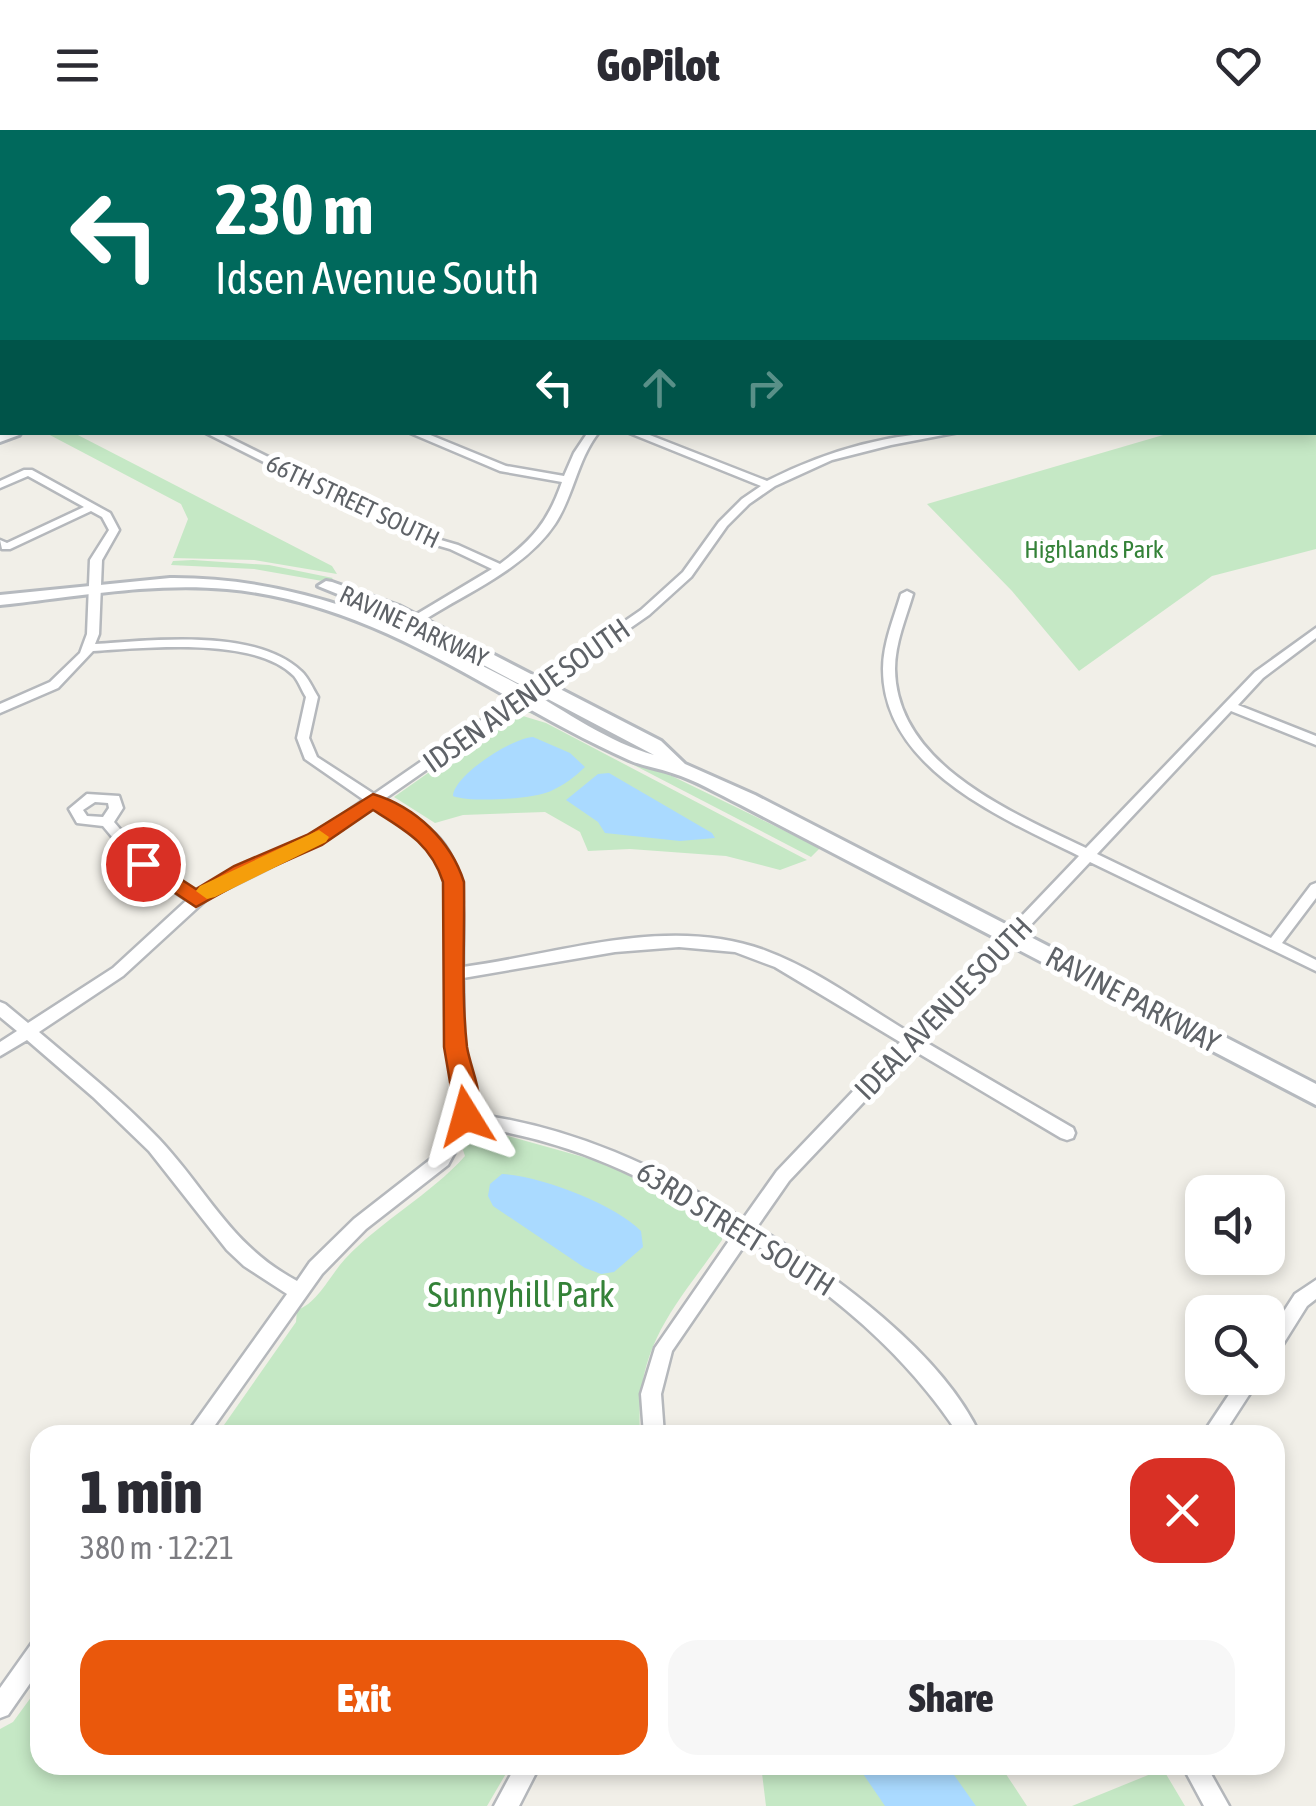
<!DOCTYPE html>
<meta charset="utf-8">
<style>
body{margin:0;font-family:"Asap Condensed",sans-serif;background:#f7f7f7;color:#2b2b33;height:100vh;display:flex;flex-direction:column;font-size:38px;white-space:nowrap}
*{box-sizing:border-box;margin:0}
p{font-size:32px;color:#7c7c81}
.icon{flex:none;width:55px;height:55px;fill:none;stroke:currentColor;stroke-width:2;stroke-linecap:round;stroke-linejoin:round}
.map{position:relative;flex:1;overflow:hidden}
.panel{position:absolute;left:30px;top:1295px;width:1255px;height:350px;display:flex;flex-direction:column;background:#fff;border-radius:30px;box-shadow:0 5px 15px #0003}
.panel>*{flex:none}
.banner{position:absolute;left:0px;top:0px;width:1318px;height:305px;box-shadow:0 5px 15px #0003;background:#00695c;color:#fff;overflow:hidden}
.buttons{position:absolute;left:1185px;top:1045px;display:grid;gap:20px}
.buttons a{display:grid;place-items:center;width:100px;height:100px;border-radius:20px;background:#fff;box-shadow:0 5px 15px #0003;font-size:50px}
.pin{position:absolute;display:grid;place-items:center;width:85px;height:85px;color:#fff;margin:-42px;border:5px solid #fff;border-radius:50%;box-shadow:0 2px 10px #0007}
.me{position:absolute;width:110px;margin:-55px;rotate:352deg;stroke-linejoin:round;filter:drop-shadow(0 0 8px #0008)}
.turn{display:flex;align-items:center;gap:35px;height:210px;padding:0 50px;font-size:45px}
.turn .icon{width:130px;height:130px;stroke-width:2.5}
.turn b{display:block;font-size:70px;line-height:85px}
.lanes{display:flex;align-items:center;height:95px;padding:0 50px;background:#0003;justify-content:center;gap:50px;direction:ltr}
.lanes .off{opacity:.35}
.round{display:grid;place-items:center;flex:none;width:105px;height:105px;border-radius:30px;background:#f7f7f7}
.headline{display:flex;align-items:center;justify-content:space-between;height:170px;padding:0 50px}
h1{font-size:60px;font-weight:800;line-height:75px}
.primary-button{display:flex;gap:20px;margin-top:auto;padding:20px 50px}
.primary-button a{flex:1;height:115px;border-radius:30px;background:#ea580c;color:#fff;font-size:40px;font-weight:800;line-height:115px;text-align:center}
.primary-button a+a{background:#f7f7f7;color:#2b2b33}
header{display:flex;justify-content:space-between;align-items:center;height:130px;padding:0 50px;background:#fff;font-size:45px;font-weight:800}
.map>svg:first-child{display:block}
.green{fill:#c5e8c5}
.water{fill:#aadaff}
.lines{fill:none;stroke-linecap:round;stroke-linejoin:round}
.street-casing{stroke:#b5b8bc;stroke-width:5}
.secondary-casing{stroke:#b6babf;stroke-width:6}
.street{fill:#fff;fill-rule:evenodd}
.secondary{fill:#fff;fill-rule:evenodd}
.route{fill:#ea580c;stroke:#983908;stroke-width:2.5}
.slow{fill:#f59e0b}
.labels{text-anchor:middle;dominant-baseline:central;stroke-width:10;stroke-linejoin:round;paint-order:stroke}
.far-street-label{font-size:25px;fill:#5f6368;stroke:#fff}
.far-park-label{font-size:25px;fill:#348238;stroke:#fff}
.street-label{font-size:30px;fill:#5f6368;stroke:#fff}
.near-park-label{font-size:35px;fill:#348238;stroke:#fff}
</style>
<header><svg class="icon" aria-label="menu" viewBox="0 0 24 24"><path d="M4 6h16M4 12h16M4 18h16"/></svg>GoPilot<svg class="icon" aria-label="heart" viewBox="0 0 24 24"><path d="M12 20l-8-8c-3-5 5-10 8-4 3-6 11-1 8 4z"/></svg></header>
<div class="map">
<svg width="1316" height="1676" viewBox="0 0 1316 1676">
<rect width="100%" height="100%" fill="#f1efe8"/>
<!-- green -->
<path class="green" d="M706,0L715,2L0,1V0Z
M1316,170V419L1212,446L1079,541L1012,461L927,374L1170,303L1315,302Z
M46,303H74L332,436L337,444L254,430L173,428L188,389L181,374Z
M193,430L269,435L333,448L328,452L254,439L171,435L173,431Z
M520,579H534L820,718L811,727L549,591Z
M513,583L546,593L807,730L780,740L726,726L630,719L588,721L580,702L545,682L463,685L435,693L394,667Z
M486,1000L619,1037L722,1099V1110C673,1180 635,1215 640,1305H217L296,1192L297,1180C317,1174 331,1144 345,1129C382,1090 430,1065 465,1026L463,1020L472,1004Z
M40,1555V1635H511L487,1676H0V1599L13,1592Z
M761,1635H1000L1027,1676H766Z
M1163,1639L1185,1676H1072Z"/>
<!-- water -->
<path class="water" d="M533,607L570,623L585,637C576,646 564,655 551,661C534,669 470,673 453,666C454,645 512,608 533,607Z
M609,643L712,703L715,708L680,711L605,703L598,692L566,670L598,644Z
M502,1044C540,1046 615,1074 641,1101L643,1117L614,1142L601,1144L585,1138L493,1076L488,1066L490,1054Z
M857,1635H947L976,1676H885Z"/>
<g class="lines">
<defs>
<path id="street" d="M1315,17H1316V21H1315Z
M0,25H2V29H0Z
M1315,59H1316V63H1315Z
M1315,125H1316V129H1315Z
M204,302H218L427,406L458,415L500,434C533,409 548,392 562,352L500,341L408,302H423L506,336L564,346L574,323L588,302H599C577,330 574,365 555,394C530,432 482,456 444,478C428,487 413,498 396,505L392,503V499L492,439L450,419L419,410Z
M627,302H642L767,351C826,321 892,302 959,302L891,315L832,330L775,356L749,374L727,396L691,447L649,485L383,670C398,679 415,688 429,699C471,731 462,791 463,837C560,824 667,785 764,820C816,839 862,874 910,903L1079,726C1004,689 883,639 883,539C883,513 894,488 901,464L907,461L913,464C906,488 895,513 895,539C896,635 1013,683 1086,718L1255,542L1316,498V508L1263,548L1238,575L1316,606V615L1231,581L1097,724L1271,808L1311,755L1316,753V768L1282,813L1316,830V841L1090,732L922,910L1073,998L1075,1003L1073,1008L1067,1010L1061,1008L913,920L789,1051L757,1097C833,1144 942,1222 980,1305H959C905,1223 832,1162 748,1110L672,1221L661,1264L664,1305H644L641,1264L655,1218L735,1102C648,1048 572,1010 469,996L448,1035L366,1099L322,1144L208,1305H186L287,1164L244,1136L227,1120L149,1021L93,967L27,910L0,926V912L17,901L0,887V872L5,874L28,893L113,838L187,770L138,738L103,696L77,693L69,679L87,664L119,666L123,678L114,692L148,732L196,762L313,705L364,670L305,629L297,608L306,567C302,561 299,552 294,546C255,506 145,518 93,521L58,558L0,583V574L50,552L80,523L87,504L90,430L109,400L102,387L91,381L10,419H2L0,410L7,413L84,377L28,346L0,358V351L24,340H32L110,383L119,400L102,430L99,504L95,514C154,510 255,498 301,541C308,547 313,559 318,567L309,608L317,627L374,664L641,480L683,442L719,392L742,369L761,356ZM95,672L108,673L109,678L103,687L87,686L83,680ZM374,676C407,698 440,714 447,756L448,917L459,968L457,988L436,1025L354,1089L310,1132L297,1151C230,1115 208,1061 159,1009C122,970 80,937 39,902L123,846L208,768L323,711ZM679,817L735,822L775,837L900,912L777,1041L743,1089C659,1037 573,997 474,984L475,968L464,917L463,848L615,822Z
M1316,1150V1169L1307,1176L1275,1227L1268,1229V1206L1295,1164Z
M1240,1248H1260L1223,1305H1202Z
M40,1510V1539L8,1585L0,1588V1558L32,1513Z
M516,1635H540L519,1676H494Z
M1182,1635H1206L1229,1676H1204Z"/>
<path id="secondary" d="M712,0H730L731,2H715Z
M1315,161H1316V169H1315Z
M21,302L19,305L0,312V303Z
M170,448C300,447 412,497 525,558C565,581 610,613 654,625L387,484L318,456L326,451L332,452L399,476L661,611L685,634L755,665L1316,954V975L741,675C718,664 696,650 672,643C658,638 642,636 629,630C493,569 381,473 227,459C151,452 75,467 0,475V465Z"/>
</defs>
<!-- street casing -->
<use href="#street" class="street-casing"/>
<!-- secondary casing -->
<use href="#secondary" class="secondary-casing"/>
<!-- street -->
<use href="#street" class="street"/>
<!-- secondary -->
<use href="#secondary" class="secondary"/>
</g>
<!-- route -->
<path class="route" d="M373,664C416,677 451,711 464,752C465,806 461,863 467,917C471,941 487,969 475,993H457L444,917L443,752C431,714 405,700 373,680L322,715L250,747L196,777L132,734L135,729H150L196,759L234,736L307,705Z"/>
<!-- slow -->
<path class="slow" d="M319,700L329,707L326,712L215,767L207,769L196,761L200,756Z"/>
<g class="labels">
<!-- far-street labels -->
<g class="far-street-label">
<text transform="translate(353 371) rotate(25)">66TH STREET SOUTH</text>
<text transform="translate(414 496) rotate(25)">RAVINE PARKWAY</text>
</g>
<!-- far-park labels -->
<g class="far-park-label">
<text x="1094" y="419">Highlands Park</text>
</g>
<!-- street labels -->
<g class="street-label">
<text transform="translate(526 565) rotate(-35)">IDSEN AVENUE SOUTH</text>
<text transform="translate(1133 869) rotate(28)">RAVINE PARKWAY</text>
<text transform="translate(943 878) rotate(-46)">IDEAL AVENUE SOUTH</text>
<text transform="translate(736 1098) rotate(32)">63RD STREET SOUTH</text>
</g>
<!-- near-park labels -->
<g class="near-park-label">
<text x="521" y="1164">Sunnyhill Park</text>
</g>
</g>
</svg>
<div class="buttons">
<a><svg class="icon" aria-label="sound" viewBox="0 0 24 24"><path d="M4 9h4l5-4v14l-5-4H4zM17 9q2 3 0 6"/></svg></a>
<a><svg class="icon" aria-label="search" viewBox="0 0 24 24"><circle cx="10" cy="10" r="6"/><path d="M15 15l6 6"/></svg></a>
</div>
<div class="pin" style="left:143px;top:734px;background:#d93025"><svg class="icon" aria-label="arrive" viewBox="0 0 24 24"><path d="M6 21V4h12l-3 4 3 4H6"/></svg></div>
<svg class="me" style="left:466px;top:986px" viewBox="-20 -20 40 40"><path d="M0-17L14 15 0 8-14 15z" fill="#ea580c" stroke="#fff" stroke-width="4"/></svg>
<div class="banner">
<div class="turn"><svg class="icon" aria-label="left" viewBox="0 0 24 24"><path d="M17 20v-9H6M10 6l-5 5 5 5"/></svg><div><b>230 m</b>Idsen Avenue South</div></div>
<div class="lanes"><svg class="icon" aria-label="left" viewBox="0 0 24 24"><path d="M17 20v-9H6M10 6l-5 5 5 5"/></svg><svg class="icon off" aria-label="ahead" viewBox="0 0 24 24"><path d="M12 20V5M6 11l6-6 6 6"/></svg><svg class="icon off" aria-label="right" viewBox="0 0 24 24"><path d="M7 20v-9h11M14 6l5 5-5 5"/></svg></div>
</div>
<section class="panel">
<div class="headline"><div><h1>1 min</h1><p>380 m · 12:21</p></div><a class="round" style="background:#d93025;color:#fff"><svg class="icon" aria-label="close" viewBox="0 0 24 24"><path d="M6 6l12 12M18 6L6 18"/></svg></a></div>
<div class="primary-button"><a>Exit</a><a>Share</a></div>
</section>
</div>
